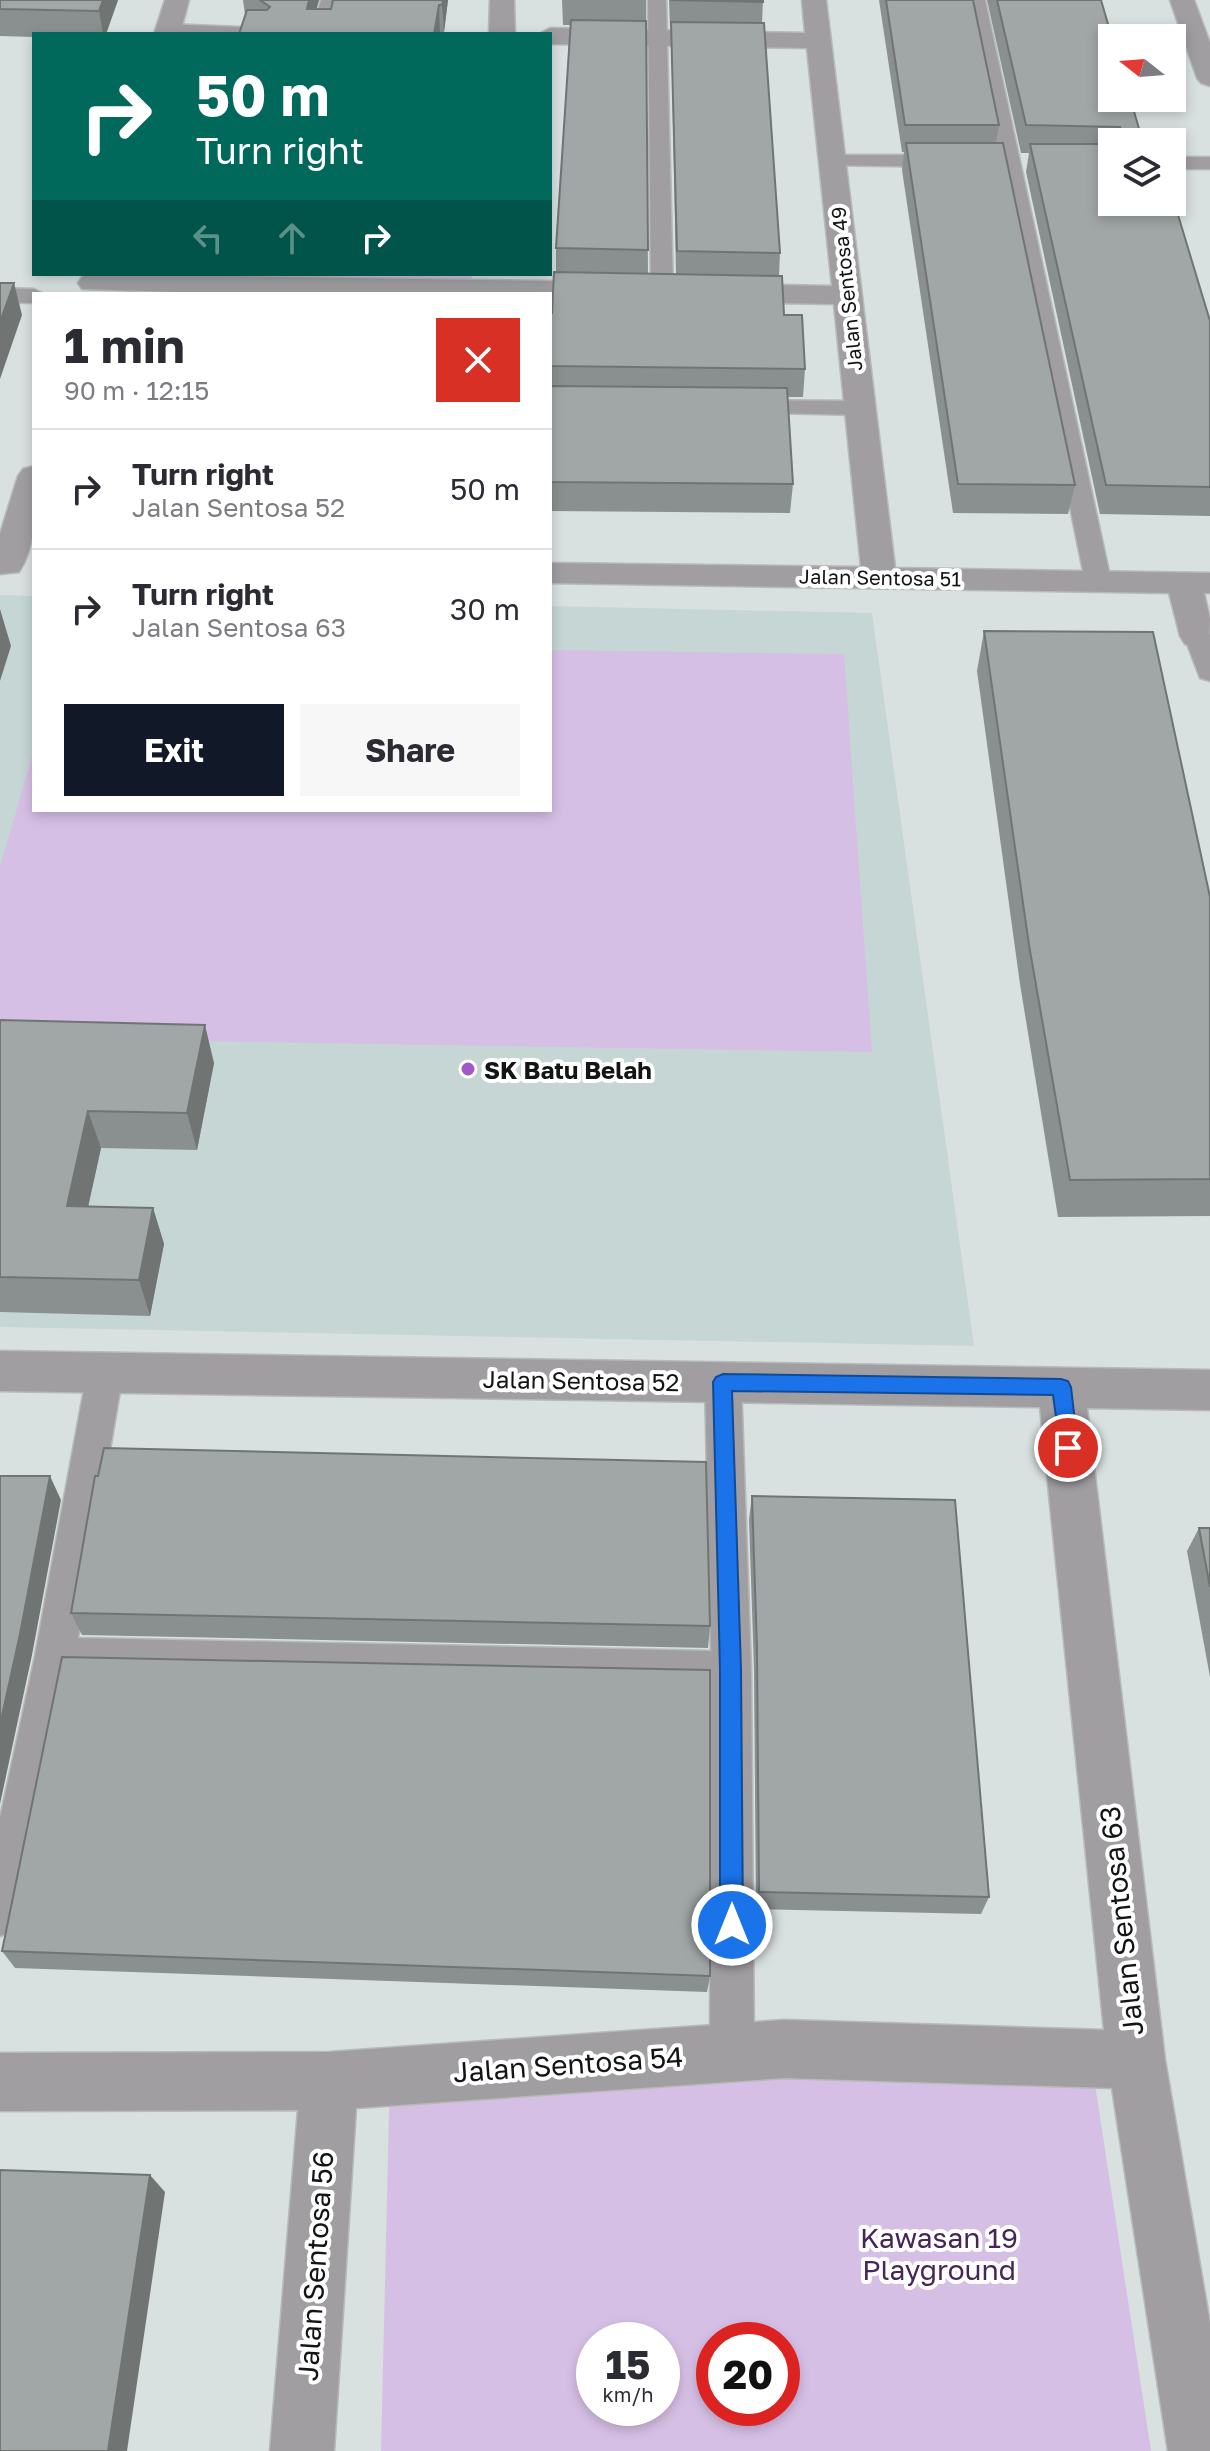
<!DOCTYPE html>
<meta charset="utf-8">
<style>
body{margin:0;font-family:"Golos Text",sans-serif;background:#f7f7f7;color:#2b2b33;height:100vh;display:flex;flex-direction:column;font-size:30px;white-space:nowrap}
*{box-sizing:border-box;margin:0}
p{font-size:26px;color:#7c7c81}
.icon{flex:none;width:44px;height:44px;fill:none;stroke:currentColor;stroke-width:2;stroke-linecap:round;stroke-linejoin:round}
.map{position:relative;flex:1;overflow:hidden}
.side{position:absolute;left:32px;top:292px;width:520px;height:520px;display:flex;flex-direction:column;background:#fff;border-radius:0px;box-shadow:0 4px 12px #0003}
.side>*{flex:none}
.guide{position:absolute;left:32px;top:32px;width:520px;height:244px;border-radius:0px;box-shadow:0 4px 12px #0003;background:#00695c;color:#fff;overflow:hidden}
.needle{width:52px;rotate:287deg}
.buttons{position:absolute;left:1098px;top:24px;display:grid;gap:16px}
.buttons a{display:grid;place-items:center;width:88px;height:88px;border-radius:0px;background:#fff;box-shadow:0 4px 12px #0003;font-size:40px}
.speed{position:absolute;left:576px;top:2322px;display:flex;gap:16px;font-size:40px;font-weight:700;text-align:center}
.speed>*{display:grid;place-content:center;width:104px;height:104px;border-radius:50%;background:#fff;box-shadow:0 4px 12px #0003;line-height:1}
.speed small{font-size:20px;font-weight:400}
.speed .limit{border:12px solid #d22;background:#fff;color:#111}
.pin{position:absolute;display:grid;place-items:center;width:68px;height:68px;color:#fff;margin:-34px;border:4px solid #fff;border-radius:50%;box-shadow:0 2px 8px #0007}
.me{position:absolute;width:88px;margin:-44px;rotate:0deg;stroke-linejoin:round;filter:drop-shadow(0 0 6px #0008)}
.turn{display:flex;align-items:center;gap:28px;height:168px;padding:0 32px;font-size:36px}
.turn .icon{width:104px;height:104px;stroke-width:2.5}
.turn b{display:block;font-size:56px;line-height:68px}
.lanes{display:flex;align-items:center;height:76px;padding:0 32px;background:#0003;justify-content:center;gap:40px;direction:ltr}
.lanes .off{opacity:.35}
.round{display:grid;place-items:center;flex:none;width:84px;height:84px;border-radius:0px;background:#f7f7f7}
.head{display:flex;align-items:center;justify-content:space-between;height:136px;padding:0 32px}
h1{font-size:48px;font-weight:700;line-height:60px}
.button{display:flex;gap:16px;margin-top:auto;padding:16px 32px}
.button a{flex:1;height:92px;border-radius:0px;background:#111827;color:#fff;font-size:32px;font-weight:700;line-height:92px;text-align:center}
.button a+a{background:#f7f7f7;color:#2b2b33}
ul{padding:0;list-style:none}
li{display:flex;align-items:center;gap:24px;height:120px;padding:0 32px;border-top:2px solid #e1e1e2}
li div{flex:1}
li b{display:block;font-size:30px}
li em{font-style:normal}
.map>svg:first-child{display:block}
.built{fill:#c6d6d4}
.green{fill:#d6bfe5;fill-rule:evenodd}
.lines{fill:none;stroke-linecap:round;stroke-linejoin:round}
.lane-casing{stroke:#b5bbbb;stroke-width:3}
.street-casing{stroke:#b5bbbb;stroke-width:3}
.lane{fill:#a09ea1;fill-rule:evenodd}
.street{fill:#a09ea1;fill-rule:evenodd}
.wall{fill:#8a908f}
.shaded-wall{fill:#707574}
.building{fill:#a0a7a6;stroke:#707574;stroke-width:2}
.route{fill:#1a73e8;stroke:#114b97;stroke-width:2}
.poi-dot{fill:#a257ca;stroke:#fff;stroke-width:3}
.labels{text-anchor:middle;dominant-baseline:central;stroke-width:8;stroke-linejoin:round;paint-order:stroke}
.far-street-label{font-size:20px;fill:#131515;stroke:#fff}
.poi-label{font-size:24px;font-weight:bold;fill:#131515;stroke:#fff;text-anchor:start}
.street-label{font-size:24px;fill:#131515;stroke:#fff}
.near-street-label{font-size:28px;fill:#131515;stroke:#fff}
.near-park-label{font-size:28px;fill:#47255a;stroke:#fff}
</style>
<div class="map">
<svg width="1210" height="2451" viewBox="0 0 1210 2451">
<rect width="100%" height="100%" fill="#d9e0e0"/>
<!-- built -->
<path class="built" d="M0,595L34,596V810H550V606L872,613L974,1346L0,1327Z"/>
<!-- green -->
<path class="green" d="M95,274H472L471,286L92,283Z
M550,650L844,654L872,1052L0,1038V867L34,749V810H550Z
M390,2069L1093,2071L1151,2451H381ZM594,2340H662V2408H594ZM714,2340H782V2408H714Z"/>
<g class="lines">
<defs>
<path id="lane" d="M321,0H339L332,34H312Z
M648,0H666L673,292L662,299L651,292Z
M967,0H985L1111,581L1107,587H1089L1085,581Z
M168,24L260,28L270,34H161L158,30L161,26Z
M832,155H948L958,161L948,167L825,165L822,161L825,157Z
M1172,157H1210V169H1172Z
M0,288L34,289L44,294H34V303L0,302Z
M742,400L860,401L868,403L872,408L868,413L860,415L734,412L730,407L734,402Z
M1197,627L1206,630L1210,635V681L1200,678L1184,636L1188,630Z
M105,1358L118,1362L123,1373L78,1638L711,1651L705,1382L710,1371L723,1367L736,1371L741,1382L751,1670L754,2053L748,2069L732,2075L716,2069L710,2053L711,1688L71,1675L21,1915L15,1930L0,1936V1818L35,1656L87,1373L92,1362Z"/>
<path id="street" d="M165,0H189L180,34H154Z
M490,0H514L515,34H489Z
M802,0H826L895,568L1210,573V593H1204L1210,619L1209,644L1197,647L1185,644L1180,636L1169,593L550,583V563L861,567L834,304L722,302L712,299L707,293L712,287L722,284L832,286L807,48L550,44V34H539L550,28L805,33Z
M1170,0H1194L1210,43V86L1201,83L1197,78Z
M92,274L614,282L624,285L629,291L624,297L614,300L550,299V294H242L82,289L78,283L82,277Z
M34,466C34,501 39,542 19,572L0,574V534L18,476L23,469Z
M0,1351L1210,1370V1410L1087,1408L1165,2060L1210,2324V2451H1168L1112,2088L784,2078L356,2108L334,2451H270L298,2110L0,2111V2053L329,2052L784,2020L1104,2030L1040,1407L0,1391Z"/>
</defs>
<!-- lane casing -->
<use href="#lane" class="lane-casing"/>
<!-- street casing -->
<use href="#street" class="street-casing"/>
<!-- lane -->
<use href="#lane" class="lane"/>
<!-- street -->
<use href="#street" class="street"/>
</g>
<!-- wall -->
<path class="wall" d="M0,0H118L106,34H34V37L0,36Z
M243,0H319L316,9H331L333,0H448L444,32H441L440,34H239L245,15Z
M562,0H646L648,274H676L671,27H670L669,0H763L762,23L780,253L779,276L784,315L805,369L803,397H787L793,484L790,513L550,511V313H552L556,272V248L570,25H563Z
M879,0H973L999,125L996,143L1075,485L1068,514L953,513L902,170L904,152H902Z
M987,0H1101L1143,142H1156H1112V202L1210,321V516L1100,514L1026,172L1029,153H1021Z
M984,631L1210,897V1216L1058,1217L1020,984L977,671Z
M0,1020L214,1063L197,1150L101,1148L88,1207L153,1208L164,1244L150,1316L0,1312Z
M752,1496L989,1897L981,1914L756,1909L754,1670L749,1519Z
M1199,1528H1210V1677L1187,1551Z
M71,1613L710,1626L708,1648L82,1635Z
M2,1951L710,1976L707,1992L15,1968Z"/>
<!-- shaded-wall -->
<path class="shaded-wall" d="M103,0H118L106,34H103L99,11Z
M309,0H319L310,34L307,9Z
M443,0H448L444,32L442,5Z
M439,5L440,34H434Z
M14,283L22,315L0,379V322Z
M0,609L11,646L0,681Z
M205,1025L214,1063L197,1150L187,1113Z
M88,1111L101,1148L80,1243L67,1206Z
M153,1208L164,1244L150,1316L139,1280Z
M50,1476L61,1500L32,1655L0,1804V1725Z
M150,2175L165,2192L127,2451H108Z"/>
<!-- building -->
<path class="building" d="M0,0H103L99,11L0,9Z
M260,0H309L307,9H331L333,0H443L442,5H439L434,34H239L247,10H267L270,7Z
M670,0H763V2Z
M886,0H973L999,125H905Z
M997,0H1101L1112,38V98H1130L1143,142H1156H1120V127L1026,125Z
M571,20L646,21L648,250L556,248Z
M671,22L764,23L780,253L677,251Z
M906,143H1003L1075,485L958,484Z
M1030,144H1112V202H1172V195L1210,321V487L1106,485Z
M554,272L782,276L784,315H802L805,369L550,366V313H552Z
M0,283H14L0,322Z
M550,386L787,388L793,484L550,482Z
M984,631L1153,632L1210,897V1179L1070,1180L1029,945Z
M0,1020L205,1025L187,1113L88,1111L67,1206L153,1208L139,1280L0,1277Z
M104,1448L706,1462L710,1626L71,1613L95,1476H98Z
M0,1476H50L20,1634L0,1725Z
M752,1496L955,1500L989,1897L759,1892L757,1649Z
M1199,1528H1210V1587Z
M62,1657L710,1670V1976L2,1951Z
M0,2170L150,2175L108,2451H0Z"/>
<!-- route -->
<path class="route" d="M723,1374L1061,1379L1068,1381L1071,1387L1078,1448L1075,1454L1068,1457L1061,1454L1053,1395L732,1391L741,1670L743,1925L740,1933L732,1937L724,1933L720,1925V1670L713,1382L716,1377Z"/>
<!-- markers -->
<circle class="poi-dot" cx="468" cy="1069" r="8"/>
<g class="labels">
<!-- far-street labels -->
<g class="far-street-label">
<text transform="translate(846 289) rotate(-96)">Jalan Sentosa 49</text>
<text transform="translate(880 577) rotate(1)">Jalan Sentosa 51</text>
</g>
<!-- poi labels -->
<g class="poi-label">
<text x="484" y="1069">SK Batu Belah</text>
</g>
<!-- street labels -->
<g class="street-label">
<text transform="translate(581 1380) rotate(1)">Jalan Sentosa 52</text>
</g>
<!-- near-street labels -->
<g class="near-street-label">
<text transform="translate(1121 1921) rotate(-96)">Jalan Sentosa 63</text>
<text transform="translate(568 2064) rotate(-4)">Jalan Sentosa 54</text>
<text transform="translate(315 2266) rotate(-86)">Jalan Sentosa 56</text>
</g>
<!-- near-park labels -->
<g class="near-park-label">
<text x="939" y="2237">Kawasan 19<tspan x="939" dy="32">Playground</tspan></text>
</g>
</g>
</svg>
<div class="buttons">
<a><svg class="needle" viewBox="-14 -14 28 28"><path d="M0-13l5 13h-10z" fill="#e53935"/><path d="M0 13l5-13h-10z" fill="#7c7c81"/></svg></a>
<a><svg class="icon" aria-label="layers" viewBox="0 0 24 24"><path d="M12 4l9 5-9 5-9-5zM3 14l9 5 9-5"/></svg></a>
</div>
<div class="speed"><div>15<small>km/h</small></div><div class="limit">20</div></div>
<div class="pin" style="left:1068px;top:1448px;background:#d93025"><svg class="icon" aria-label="arrive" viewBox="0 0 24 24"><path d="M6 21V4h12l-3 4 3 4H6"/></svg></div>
<svg class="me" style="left:732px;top:1925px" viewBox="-20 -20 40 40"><circle r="17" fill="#1a73e8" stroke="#fff" stroke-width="3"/><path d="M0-11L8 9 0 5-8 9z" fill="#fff"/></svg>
<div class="guide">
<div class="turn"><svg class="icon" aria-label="right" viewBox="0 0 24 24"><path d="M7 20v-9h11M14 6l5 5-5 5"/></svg><div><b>50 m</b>Turn right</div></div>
<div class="lanes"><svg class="icon off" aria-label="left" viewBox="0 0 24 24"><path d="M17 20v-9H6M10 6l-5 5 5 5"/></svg><svg class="icon off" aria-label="ahead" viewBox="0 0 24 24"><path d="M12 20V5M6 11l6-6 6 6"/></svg><svg class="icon" aria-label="right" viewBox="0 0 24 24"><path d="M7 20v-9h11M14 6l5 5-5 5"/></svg></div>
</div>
<section class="side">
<div class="head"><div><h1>1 min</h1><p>90 m · 12:15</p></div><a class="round" style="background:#d93025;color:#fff"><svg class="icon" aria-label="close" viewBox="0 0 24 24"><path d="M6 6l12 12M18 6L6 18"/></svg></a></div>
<ul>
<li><svg class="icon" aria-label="right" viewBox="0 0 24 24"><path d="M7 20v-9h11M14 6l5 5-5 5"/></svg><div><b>Turn right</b><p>Jalan Sentosa 52</p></div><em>50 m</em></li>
<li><svg class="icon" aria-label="right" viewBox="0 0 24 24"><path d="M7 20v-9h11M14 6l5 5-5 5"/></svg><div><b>Turn right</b><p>Jalan Sentosa 63</p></div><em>30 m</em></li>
</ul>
<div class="button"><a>Exit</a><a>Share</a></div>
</section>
</div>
